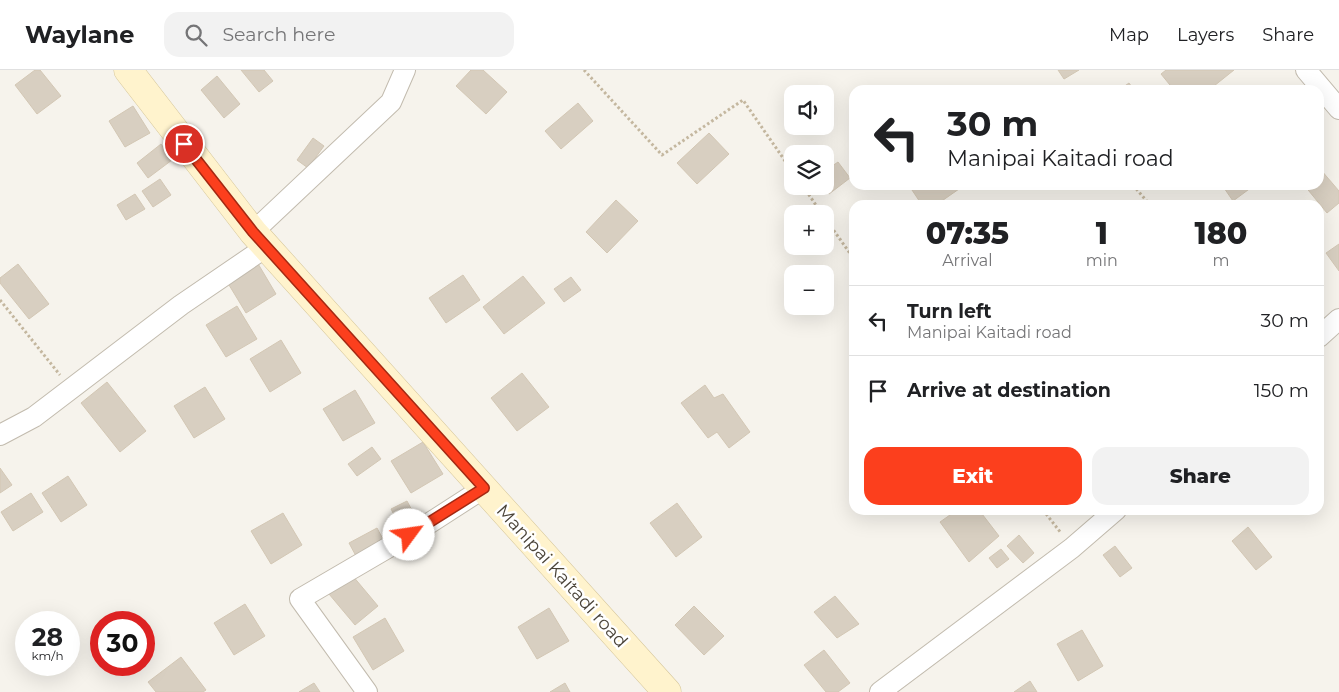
<!DOCTYPE html>
<meta charset="utf-8">
<style>
body{margin:0;font-family:Montserrat,sans-serif;background:#f2f2f2;color:#202124;height:100vh;display:flex;flex-direction:column;font-size:19px;white-space:nowrap}
*{box-sizing:border-box;margin:0}
p{font-size:16px;color:#757577}
.icon{flex:none;width:28px;height:28px;fill:none;stroke:currentColor;stroke-width:2;stroke-linecap:round;stroke-linejoin:round}
.map{position:relative;flex:1;overflow:hidden}
.sheet{position:absolute;left:849px;top:130px;width:475px;height:315px;display:flex;flex-direction:column;background:#fff;border-radius:15px;box-shadow:0 5px 20px #0002}
.sheet>*{flex:none}
.guide{position:absolute;left:849px;top:15px;width:475px;height:105px;border-radius:15px;box-shadow:0 5px 20px #0002;background:#fff;color:#202124;overflow:hidden}
.tools{position:absolute;left:784px;top:15px;display:grid;gap:10px}
.tools a{display:grid;place-items:center;width:50px;height:50px;border-radius:10px;background:#fff;box-shadow:0 5px 20px #0002;font-size:25px}
.speed{position:absolute;left:15px;top:541px;display:flex;gap:10px;font-size:25px;font-weight:700;text-align:center}
.speed>*{display:grid;place-content:center;width:65px;height:65px;border-radius:50%;background:#fff;box-shadow:0 5px 20px #0002;line-height:1}
.speed small{font-size:12px;font-weight:400}
.speed .limit{border:8px solid #d22;background:#fff;color:#111}
.pin{position:absolute;display:grid;place-items:center;width:42px;height:42px;color:#fff;margin:-21px;border:2px solid #fff;border-radius:50%;box-shadow:0 1px 5px #0007}
.me{position:absolute;width:55px;margin:-28px;rotate:59deg;stroke-linejoin:round;filter:drop-shadow(0 0 4px #0008)}
.turn{display:flex;align-items:center;gap:18px;height:105px;padding:0 15px;font-size:22px}
.turn .icon{width:65px;height:65px;stroke-width:2.5}
.turn b{display:block;font-size:35px;line-height:42px}
.eta{display:flex;justify-content:space-evenly;align-items:center;height:85px;text-align:center}
.eta b{font-size:30px;font-weight:800;line-height:35px}
.cta{display:flex;gap:10px;margin-top:auto;padding:10px 15px}
.cta a{flex:1;height:58px;border-radius:15px;background:#fc3f1d;color:#fff;font-size:20px;font-weight:800;line-height:58px;text-align:center}
.cta a+a{background:#f2f2f2;color:#202124}
ul{padding:0;list-style:none}
li{display:flex;align-items:center;gap:15px;height:70px;padding:0 15px;border-top:1px solid #e0e0e0}
li div{flex:1}
li b{display:block;font-size:19px}
li em{font-style:normal}
header{display:flex;align-items:center;gap:30px;box-sizing:border-box;height:70px;padding:0 25px;background:#fff;border-bottom:1px solid #e0e0e0}
header strong{font-size:24px}
nav{display:flex;gap:28px;margin-inline-start:auto;font-size:18px}
.search{width:350px;height:45px;background:#f2f2f2;display:flex;align-items:center;gap:12px;box-sizing:border-box;padding:0 18px;border-radius:15px;color:#757577;font-size:19px}
.map>svg:first-child{display:block}
.building{fill:#d8cfc1;stroke:#d3c7b4}
.lines{fill:none;stroke-linecap:round;stroke-linejoin:round}
.street-casing{stroke:#c2bbae;stroke-width:22}
.secondary-casing{stroke:#d6c79b;stroke-width:29}
.path{stroke:#c4b79f;stroke-width:3;stroke-dasharray:2.5 2.5;stroke-linecap:butt}
.street{stroke:#fff;stroke-width:20}
.secondary{stroke:#fff3cd;stroke-width:28}
.route-casing{stroke:#a42913;stroke-width:12}
.route{stroke:#fc3f1d;stroke-width:9}
.labels{text-anchor:middle;dominant-baseline:central;stroke-width:5;stroke-linejoin:round;paint-order:stroke}
.street-label{font-size:18px;fill:#4b4439;stroke:#fff}
</style>
<header>
<strong>Waylane</strong>
<div class="search"><svg class="icon" aria-label="search" viewBox="0 0 24 24"><circle cx="10" cy="10" r="6"/><path d="M15 15l6 6"/></svg>Search here</div>
<nav><a>Map</a><a>Layers</a><a>Share</a></nav>
</header>
<div class="map">
<svg width="1339" height="622" viewBox="0 0 1339 622">
<rect width="100%" height="100%" fill="#f6f3ec"/>
<!-- building -->
<path class="building" d="M35,0H40L61,26L37,44L15,15Z
M241,0H264L273,11L259,22Z
M471,0H483L507,22L486,44L456,16Z
M1058,0H1079L1064,9Z
M1166,0H1234L1209,20H1174L1161,4Z
M217,6L240,34L224,48L201,20Z
M1129,13L1134,20H1119Z
M578,33L593,51L561,79L545,61Z
M133,36L150,63L125,77L109,51Z
M709,63L729,84L697,114L677,93Z
M313,68L324,76L308,98L297,90Z
M161,74L172,90L148,108L137,93Z
M838,92L850,108L829,124L822,116H825V101Z
M1321,100L1339,121V133L1327,143L1304,115H1319V102Z
M160,109L171,125L153,137L142,121Z
M913,115H956L959,119L936,135H922L910,117Z
M1222,115H1250L1252,117L1233,131Z
M135,124L145,139L126,150L117,135Z
M616,130L638,151L607,183L586,162Z
M1339,174V201L1326,183Z
M257,192L276,224L246,243L226,210Z
M18,194L49,234L29,249L0,213V208Z
M463,205L480,230L446,253L429,228Z
M523,206L545,233L504,264L483,237Z
M571,207L581,220L564,232L554,219Z
M237,236L257,269L226,287L206,255Z
M281,270L301,303L270,322L250,289Z
M522,303L549,337L517,361L491,328Z
M107,312L146,361L120,382L81,333Z
M705,315L714,328L723,324L750,362L729,378L717,362L708,368L681,333Z
M205,317L225,349L194,368L174,336Z
M355,320L375,353L343,371L323,339Z
M423,372L443,404L411,423L391,391Z
M372,377L381,389L357,406L348,394Z
M0,398L12,415L0,423Z
M68,406L87,435L61,452L42,423Z
M31,423L43,442L13,461L1,442Z
M407,431L415,446L399,454L391,439Z
M677,433L702,467L676,487L650,453Z
M957,440H979L999,466L969,492L940,452Z
M283,443L302,475L271,494L251,461Z
M1248,457L1272,487L1256,500L1232,471Z
M377,458L384,471L356,486L349,473Z
M1019,465L1034,483L1023,493L1007,476Z
M1115,476L1132,498L1120,507L1103,485Z
M1001,479L1009,489L997,498L989,488Z
M352,505L378,536L355,555L329,524Z
M835,526L859,554L837,568L814,542Z
M245,534L265,566L234,585L214,553Z
M694,536L724,566L704,585L675,555Z
M549,538L569,571L537,589L518,557Z
M385,548L404,581L373,600L353,567Z
M1082,560L1103,596L1078,611L1057,574Z
M824,580L850,613L838,622H826L804,595Z
M181,587L206,620L203,622H156L148,612Z
M1030,611L1037,622H1014Z
M314,613L320,622H299Z
M565,613L570,622H550Z"/>
<g class="lines">
<defs>
<path id="street" d="M1306,0L1339,39
M253,162L391,32L405,0
M1319,267L1339,249
M0,365L34,347L181,235L266,177
M367,622L300,529L425,456L484,418
M880,622L1072,478L1116,440"/>
<path id="secondary" d="M128,0L253,162L667,622"/>
</defs>
<!-- street casing -->
<use href="#street" class="street-casing"/>
<!-- secondary casing -->
<use href="#secondary" class="secondary-casing"/>
<!-- path -->
<path class="path" d="M584,0L662,85L743,30L792,101
M1133,115L1150,135
M803,116L822,144
M825,148L854,189
M0,230L60,305
M1043,440L1061,463"/>
<!-- street -->
<use href="#street" class="street"/>
<!-- secondary -->
<use href="#secondary" class="secondary"/>
</g>
<g class="lines">
<defs>
<path id="route" d="M184,74L253,162L484,418L409,465"/>
</defs>
<!-- route casing -->
<use href="#route" class="route-casing"/>
<!-- route -->
<use href="#route" class="route"/>
</g>
<g class="labels">
<!-- street labels -->
<g class="street-label">
<text transform="translate(562 506) rotate(48)">Manipai Kaitadi road</text>
</g>
</g>
</svg>
<div class="tools">
<a><svg class="icon" aria-label="sound" viewBox="0 0 24 24"><path d="M4 9h4l5-4v14l-5-4H4zM17 9q2 3 0 6"/></svg></a>
<a><svg class="icon" aria-label="layers" viewBox="0 0 24 24"><path d="M12 4l9 5-9 5-9-5zM3 14l9 5 9-5"/></svg></a>
<a>+</a>
<a>−</a>
</div>
<div class="speed"><div>28<small>km/h</small></div><div class="limit">30</div></div>
<div class="pin" style="left:184px;top:74px;background:#d93025"><svg class="icon" aria-label="arrive" viewBox="0 0 24 24"><path d="M6 21V4h12l-3 4 3 4H6"/></svg></div>
<svg class="me" style="left:409px;top:465px" viewBox="-20 -20 40 40"><circle r="19" fill="#fff"/><path d="M0-13L10 11 0 6-10 11z" fill="#fc3f1d"/></svg>
<div class="guide">
<div class="turn"><svg class="icon" aria-label="left" viewBox="0 0 24 24"><path d="M17 20v-9H6M10 6l-5 5 5 5"/></svg><div><b>30 m</b>Manipai Kaitadi road</div></div>
</div>
<section class="sheet">
<div class="eta">
<div><b>07:35</b><p>Arrival</p></div>
<div><b>1</b><p>min</p></div>
<div><b>180</b><p>m</p></div>
</div>
<ul>
<li><svg class="icon" aria-label="left" viewBox="0 0 24 24"><path d="M17 20v-9H6M10 6l-5 5 5 5"/></svg><div><b>Turn left</b><p>Manipai Kaitadi road</p></div><em>30 m</em></li>
<li><svg class="icon" aria-label="arrive" viewBox="0 0 24 24"><path d="M6 21V4h12l-3 4 3 4H6"/></svg><div><b>Arrive at destination</b></div><em>150 m</em></li>
</ul>
<div class="cta"><a>Exit</a><a>Share</a></div>
</section>
</div>
